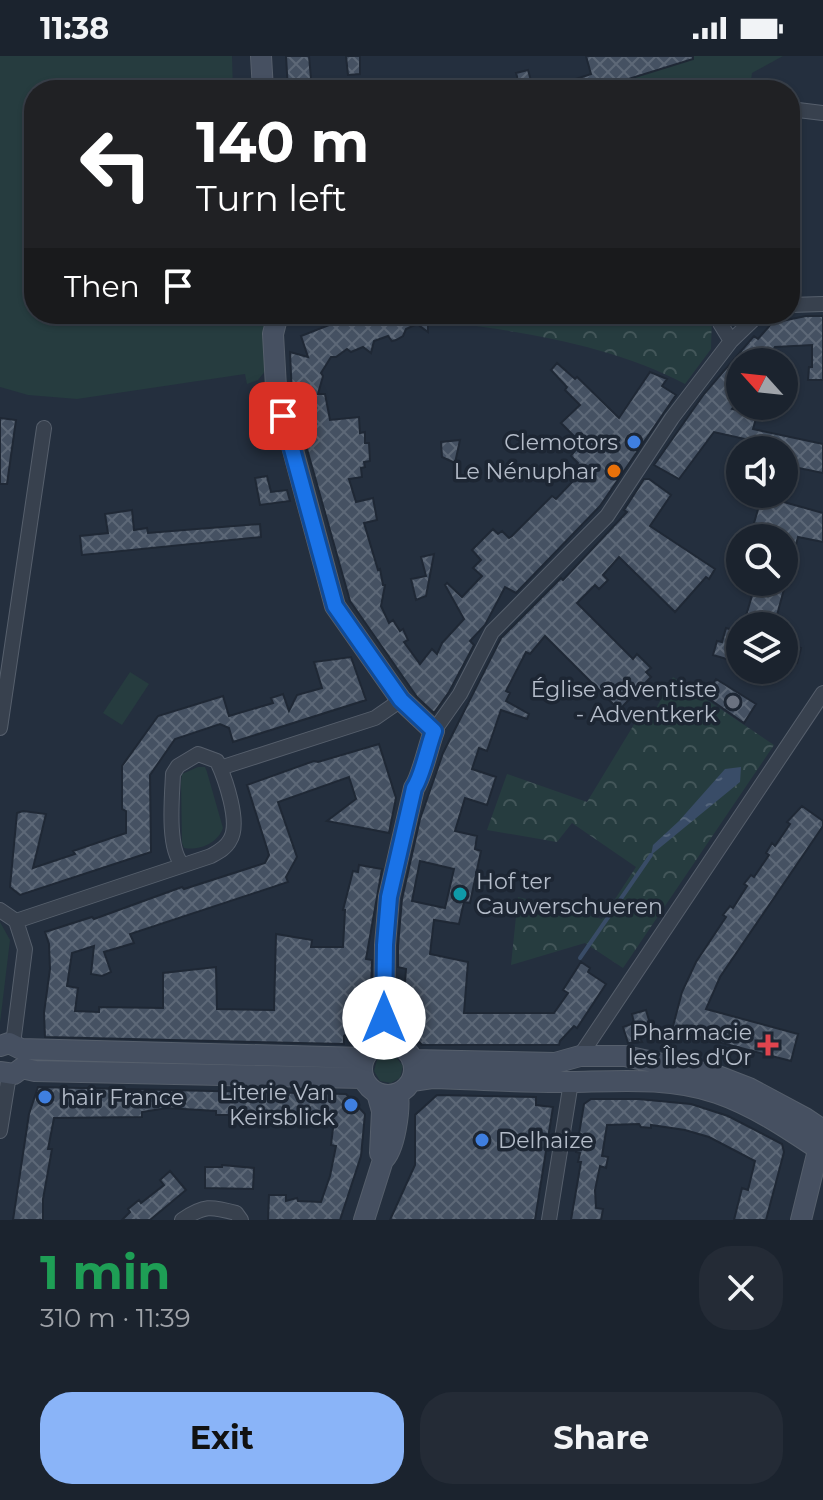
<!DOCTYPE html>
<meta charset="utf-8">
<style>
body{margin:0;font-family:Montserrat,sans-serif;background:#242b36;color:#f1f3f6;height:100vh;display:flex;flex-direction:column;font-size:30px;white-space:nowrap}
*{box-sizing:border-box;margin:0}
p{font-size:26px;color:#a0a4aa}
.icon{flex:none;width:44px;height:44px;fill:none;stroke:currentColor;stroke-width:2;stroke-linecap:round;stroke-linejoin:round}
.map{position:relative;height:1164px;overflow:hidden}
.drawer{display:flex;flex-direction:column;background:#1b232e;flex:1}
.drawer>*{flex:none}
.guide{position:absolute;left:24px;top:24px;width:776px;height:244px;border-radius:32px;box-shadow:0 2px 6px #0004,0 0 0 2px #39404a;background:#202124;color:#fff;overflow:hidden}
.needle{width:52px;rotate:297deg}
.tools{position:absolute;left:726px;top:292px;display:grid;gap:16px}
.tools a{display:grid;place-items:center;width:72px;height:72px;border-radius:50%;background:#1b232e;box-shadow:0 2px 6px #0004,0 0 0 2px #39404a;font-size:40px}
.pin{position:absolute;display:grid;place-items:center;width:68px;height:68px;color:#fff;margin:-34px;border-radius:16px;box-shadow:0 4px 12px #0006}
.me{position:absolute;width:88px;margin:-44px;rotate:0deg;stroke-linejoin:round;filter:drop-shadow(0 0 6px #0008)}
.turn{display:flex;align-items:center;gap:28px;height:168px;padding:0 40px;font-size:36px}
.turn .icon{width:104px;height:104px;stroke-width:2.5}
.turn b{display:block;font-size:56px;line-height:68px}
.then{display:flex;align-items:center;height:76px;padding:0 40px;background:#0003;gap:16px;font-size:30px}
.round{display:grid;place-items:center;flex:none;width:84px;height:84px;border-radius:32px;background:#242b36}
.summary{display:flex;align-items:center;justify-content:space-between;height:136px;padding:0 40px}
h1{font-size:48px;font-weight:700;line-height:60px;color:#1e9e55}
.primary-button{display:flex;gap:16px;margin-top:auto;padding:16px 40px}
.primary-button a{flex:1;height:92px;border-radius:32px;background:#8ab4f8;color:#111;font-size:32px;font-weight:700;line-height:92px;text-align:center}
.primary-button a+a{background:#242b36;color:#f1f3f6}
.status{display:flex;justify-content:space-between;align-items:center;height:56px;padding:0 40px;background:#1b232e;direction:ltr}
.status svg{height:22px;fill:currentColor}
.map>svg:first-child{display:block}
.green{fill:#263c3f}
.forest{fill:url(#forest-crowns)}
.water{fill:url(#water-ripples)}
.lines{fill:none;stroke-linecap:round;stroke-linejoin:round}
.stream{stroke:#394c67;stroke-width:4}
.building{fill:url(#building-cross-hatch);stroke:#1f2835;stroke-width:2;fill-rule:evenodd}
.street-casing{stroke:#565f6c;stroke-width:16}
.secondary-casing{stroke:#565f6c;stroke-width:22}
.street{stroke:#38414e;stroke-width:14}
.secondary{stroke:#465061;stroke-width:20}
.route-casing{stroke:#114b97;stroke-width:20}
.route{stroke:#1a73e8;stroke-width:14}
.shop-dot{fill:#3f7fe0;stroke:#1d2633;stroke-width:3}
.food-dot{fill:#e8710a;stroke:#1d2633;stroke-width:3}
.worship-dot{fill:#6b7280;stroke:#1d2633;stroke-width:3}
.culture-dot{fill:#0f9aa8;stroke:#1d2633;stroke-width:3}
.health-dot{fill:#e0444e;stroke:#1d2633;stroke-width:3}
.labels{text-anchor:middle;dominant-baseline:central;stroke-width:7;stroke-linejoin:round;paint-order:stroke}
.poi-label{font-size:22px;fill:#b4bcc9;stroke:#1d2633;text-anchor:end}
</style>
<div class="status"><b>11:38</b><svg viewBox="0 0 49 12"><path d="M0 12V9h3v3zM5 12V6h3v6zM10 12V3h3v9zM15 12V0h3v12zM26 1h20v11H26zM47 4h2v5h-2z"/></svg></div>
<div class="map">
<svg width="823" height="1164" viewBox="0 0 823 1164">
<defs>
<pattern id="forest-crowns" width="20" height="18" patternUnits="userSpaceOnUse" patternTransform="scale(2)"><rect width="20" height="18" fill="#263c3f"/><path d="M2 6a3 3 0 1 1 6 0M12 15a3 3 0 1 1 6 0" fill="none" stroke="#435659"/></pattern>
<pattern id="water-ripples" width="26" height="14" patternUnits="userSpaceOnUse" patternTransform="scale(2)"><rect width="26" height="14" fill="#394c67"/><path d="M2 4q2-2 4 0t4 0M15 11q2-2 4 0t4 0" fill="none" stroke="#53647b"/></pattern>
<pattern id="building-cross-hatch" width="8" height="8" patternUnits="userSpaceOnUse" patternTransform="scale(2)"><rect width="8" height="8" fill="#455162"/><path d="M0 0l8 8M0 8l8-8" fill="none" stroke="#5d6877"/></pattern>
</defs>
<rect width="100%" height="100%" fill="#242f3e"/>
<!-- green -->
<path class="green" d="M0,0H232L233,34H34V258H263L266,314L258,324L247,328L245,318L77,343L28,339L0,331Z
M682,0H783L752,17L750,34H584L592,31L591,27L603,22L606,29Z
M130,616L149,628L122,669L103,657Z
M198,711H205L207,716L223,772C218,787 199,795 184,792L182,787L181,726L182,718Z
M0,866L10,884L0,967Z
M385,999L395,1000L403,1010L400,1022L391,1027L380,1025L374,1015L377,1004Z"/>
<!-- forest -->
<path class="forest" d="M454,258H712L711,293L685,328C615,291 531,277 454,267Z
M673,621L774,689L623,912L585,887L511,909L518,841L602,863L636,811L572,767L557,786L487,774L507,718L587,746L644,652L653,658Z"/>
<!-- water -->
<path class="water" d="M741,711L740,726L651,799L653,789L679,765L725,713Z"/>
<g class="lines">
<!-- stream -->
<path class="stream" d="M580,902L651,799"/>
</g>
<!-- building -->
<path class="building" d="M286,0H309L312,34H288Z
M346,0H360V18L348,19Z
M586,0H693V3L606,30L605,27L584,34H572L570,25L591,18Z
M528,14L533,32L521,34L516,17Z
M357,258L442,259L428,264V276L417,268L406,273L403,280L396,284L392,285L388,280L374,285L371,297L363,291L351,296L347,293L336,301H331L321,317L323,320L318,338H325L330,364L359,361L360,377L365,376V387H369L370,405L364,406L365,411L361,412L362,421L349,423L356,446L373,442L377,464L364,467L378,514L380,513L383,529H385L381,550L389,567L393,564L400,575L403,573L408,584L404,586L420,608L432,593L437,598L442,587L464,563L445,529L447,527L462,541L482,520L473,512L481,504L472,494L493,473L498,478L502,475L509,482L512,480L552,440L556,443L574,424L567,418L578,407L571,400L581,387L561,367L580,349L565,334L567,331L551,314L557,307L575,323L577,321L619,362L650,316L667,323L662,330L676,339L600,450L516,537L505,531L485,569L470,585L474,589L449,636L434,657L417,641L350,545L292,340L290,296L308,301L301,280Z
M806,260H823V324H808L809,311H812V289L775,291L767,306H740V343L732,353L757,359L753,373L823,388V417L784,409V394H751L743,391L745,383L714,376L679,423L654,409L704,338L754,280L758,283L772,267Z
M0,362L16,364L7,428H0Z
M460,384L455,407L442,401L441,386Z
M267,420L271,436L287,434L290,445L260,449L255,422Z
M644,423H649L671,439L650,470L715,513L709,523L706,521L675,556L619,501L603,519L608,524L599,533L595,529L577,547L633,603L637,598L651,612L646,616L651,621L619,654L545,580L530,598L526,596L506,635L510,637L506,645L529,658L527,663L501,654L487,695L479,692L472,713L496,721L487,749L465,742L455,775L477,780L475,793L481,795L470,847L464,846L459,868L434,864L430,898L468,906L464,957H554L568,937L563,934L581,906L590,912L588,916L606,928L577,972L574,970L560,985L559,989H422L402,968L406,913L398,911V890L402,843L420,763L443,697L501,582L561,522L563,524L627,456L624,454ZM420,805L454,813L445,852L412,845Z
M762,440L823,457V486L798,481L788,520H784V482L767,479L769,471L754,467Z
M132,454L134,474L147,472L148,477L260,468L261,481L82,499L80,480L108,477L105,458Z
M434,498L426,540L416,544L411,523L426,520L421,501Z
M756,526H786L774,570H743Z
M726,572L740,576V607L713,599L717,585L722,586Z
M784,588L801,592L797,607L784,604Z
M351,601L366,644L233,686L229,672L220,668L175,683L150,719L151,796L20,839L10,831L17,757L23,755L46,758L33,812L75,798L73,795L126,777V755L122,753V710L158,660L223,640L229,660L273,647L271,642L283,638L289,655L297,639L322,632L314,606Z
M716,623L756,648L744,667L705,640Z
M379,688L396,742L389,777L327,765L356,743L349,721L278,746L297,801L286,821L288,826L130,878L134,887L104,896L111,916L102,920L91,918L94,890L72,897L67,930L78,932L75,955L99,956V951L163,952V917L216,911L217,953L274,954L276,878L312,884L311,891H343L345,854H343L353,815L358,816L359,809L382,813L366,903L372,904L371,937H362L361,964L344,980V988L45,981L44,957L50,913L49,888L45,876L92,861L94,863L182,831L184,833L265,807L269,799L247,729L314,705L318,706Z
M802,750L823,765V770L720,921L706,953L798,978L791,1005L672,974L682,936L696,906L726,861L723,859L730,850L733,852L747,830L744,828L751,819L754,821L769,799L766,797L772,787L775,790L790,768L787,766Z
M646,954L653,978L640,982L642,986L628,987L623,971L634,967L632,958Z
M38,1031L346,1038L365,1058L361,1100L340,1164H268L269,1139H286V1145L297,1142L298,1145L321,1146L330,1120L336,1090L331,1089L334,1064H325V1061L317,1059H296V1068H281L250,1066L238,1059H216V1055L167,1052L142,1056V1061L54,1062L48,1093H52L43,1143V1164H13L29,1058Z
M437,1039L536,1041V1049L553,1051L535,1164H390L415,1109V1059Z
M591,1043H638L691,1048L728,1060L782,1088L784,1096L766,1164H734L742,1132L748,1134L755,1105L709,1081L685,1074L651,1069V1072L641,1071L639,1068L607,1069L602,1100L608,1101L606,1112L600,1110L595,1134L596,1152L603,1153L601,1164H571L581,1106H578L580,1097L576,1096L584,1048Z
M222,1109L254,1112L253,1133L205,1132V1111H222Z
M170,1115L186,1134L150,1164H122L130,1156L128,1153L139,1144L141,1147L164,1129L160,1124Z"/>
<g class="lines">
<defs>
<path id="street" d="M790,53L823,57
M790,249L823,248
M280,258L288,260L300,258
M721,258L720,267L731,285
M0,672L44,372
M434,675L460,638L492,576L607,460L672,362L731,285L756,261L762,258
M220,712L375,662L401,644
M0,854L16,865L25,893L13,988
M16,865L211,800C218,796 226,792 230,784C241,767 225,722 217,705L198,698L178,710L173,718C172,741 167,792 182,808
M580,1000L823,637
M0,1075L9,1019
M182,1164C204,1149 211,1150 236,1157L241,1164
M549,1164L571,1026"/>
<path id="secondary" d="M261,0L263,34
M278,258L273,278L276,331L335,550L401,644L434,675C428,691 422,721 414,732L389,841L385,889L384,972L388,987
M362 1013a26 26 0 1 1 52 0a26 26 0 1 1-52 0Z
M0,990L9,987L21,993L364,1002
M412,1004L555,1007L580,1000H625L718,1020L749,1032L805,1062L823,1074
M0,1016L14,1018L22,1012L35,1015L363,1022
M412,1025L432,1022C478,1023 526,1027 572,1026C621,1025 669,1021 717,1037C755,1050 790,1074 823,1096
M377,1037L382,1055L380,1097
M364,1164L383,1104C395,1094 400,1053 398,1038
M801,1164L821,1082"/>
</defs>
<!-- street casing -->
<use href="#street" class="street-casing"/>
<!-- secondary casing -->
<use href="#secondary" class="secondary-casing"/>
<!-- street -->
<use href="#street" class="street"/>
<!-- secondary -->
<use href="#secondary" class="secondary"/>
</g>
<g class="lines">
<defs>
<path id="route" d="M283,360L335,550L401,644L434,675C428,691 422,721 414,732L389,841L385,889L384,962"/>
</defs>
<!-- route casing -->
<use href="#route" class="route-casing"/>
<!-- route -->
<use href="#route" class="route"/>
</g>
<!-- markers -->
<g class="shop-dot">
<circle cx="634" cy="386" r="8"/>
<circle cx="45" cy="1041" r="8"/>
<circle cx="351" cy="1049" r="8"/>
<circle cx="482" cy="1084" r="8"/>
</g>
<circle class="food-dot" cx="614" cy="415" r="8"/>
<circle class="worship-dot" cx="733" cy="646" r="8"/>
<circle class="culture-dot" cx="460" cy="838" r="8"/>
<path class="health-dot" d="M764 977h8v8h8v8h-8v8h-8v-8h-8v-8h8z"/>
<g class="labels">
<!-- poi labels -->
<g class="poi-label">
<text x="618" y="386">Clemotors</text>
<text x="598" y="415">Le Nénuphar</text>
<text x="717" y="633">Église adventiste<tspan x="717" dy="25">- Adventkerk</tspan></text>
<text x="476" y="825" text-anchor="start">Hof ter<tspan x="476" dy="25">Cauwerschueren</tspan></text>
<text x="752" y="976">Pharmacie<tspan x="752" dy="25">les Îles d'Or</tspan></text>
<text x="335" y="1036">Literie Van<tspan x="335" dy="25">Keirsblick</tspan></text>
<text x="61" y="1041" text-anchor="start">hair France</text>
<text x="498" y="1084" text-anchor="start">Delhaize</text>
</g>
</g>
</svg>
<div class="tools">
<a><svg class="needle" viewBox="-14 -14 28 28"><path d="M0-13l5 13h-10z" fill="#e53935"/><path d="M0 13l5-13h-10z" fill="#a0a4aa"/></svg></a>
<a><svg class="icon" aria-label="sound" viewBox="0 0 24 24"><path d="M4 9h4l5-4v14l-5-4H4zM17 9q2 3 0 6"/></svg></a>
<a><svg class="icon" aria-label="search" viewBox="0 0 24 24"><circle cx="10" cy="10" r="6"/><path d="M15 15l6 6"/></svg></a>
<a><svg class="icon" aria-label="layers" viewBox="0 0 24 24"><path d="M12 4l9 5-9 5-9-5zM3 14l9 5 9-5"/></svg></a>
</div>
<div class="pin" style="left:283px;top:360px;background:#d93025"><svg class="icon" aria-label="arrive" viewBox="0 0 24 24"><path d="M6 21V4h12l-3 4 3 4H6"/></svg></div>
<svg class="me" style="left:384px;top:962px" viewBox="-20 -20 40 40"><circle r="19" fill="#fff"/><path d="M0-13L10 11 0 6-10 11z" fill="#1a73e8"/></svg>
<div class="guide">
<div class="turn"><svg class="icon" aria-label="left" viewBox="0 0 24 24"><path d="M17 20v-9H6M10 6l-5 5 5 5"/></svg><div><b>140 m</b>Turn left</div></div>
<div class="then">Then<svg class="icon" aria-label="arrive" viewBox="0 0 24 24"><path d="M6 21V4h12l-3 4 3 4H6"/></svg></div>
</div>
</div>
<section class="drawer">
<div class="summary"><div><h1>1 min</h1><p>310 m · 11:39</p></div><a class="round"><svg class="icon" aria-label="close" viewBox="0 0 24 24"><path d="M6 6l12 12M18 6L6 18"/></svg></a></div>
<div class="primary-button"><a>Exit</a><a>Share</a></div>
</section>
